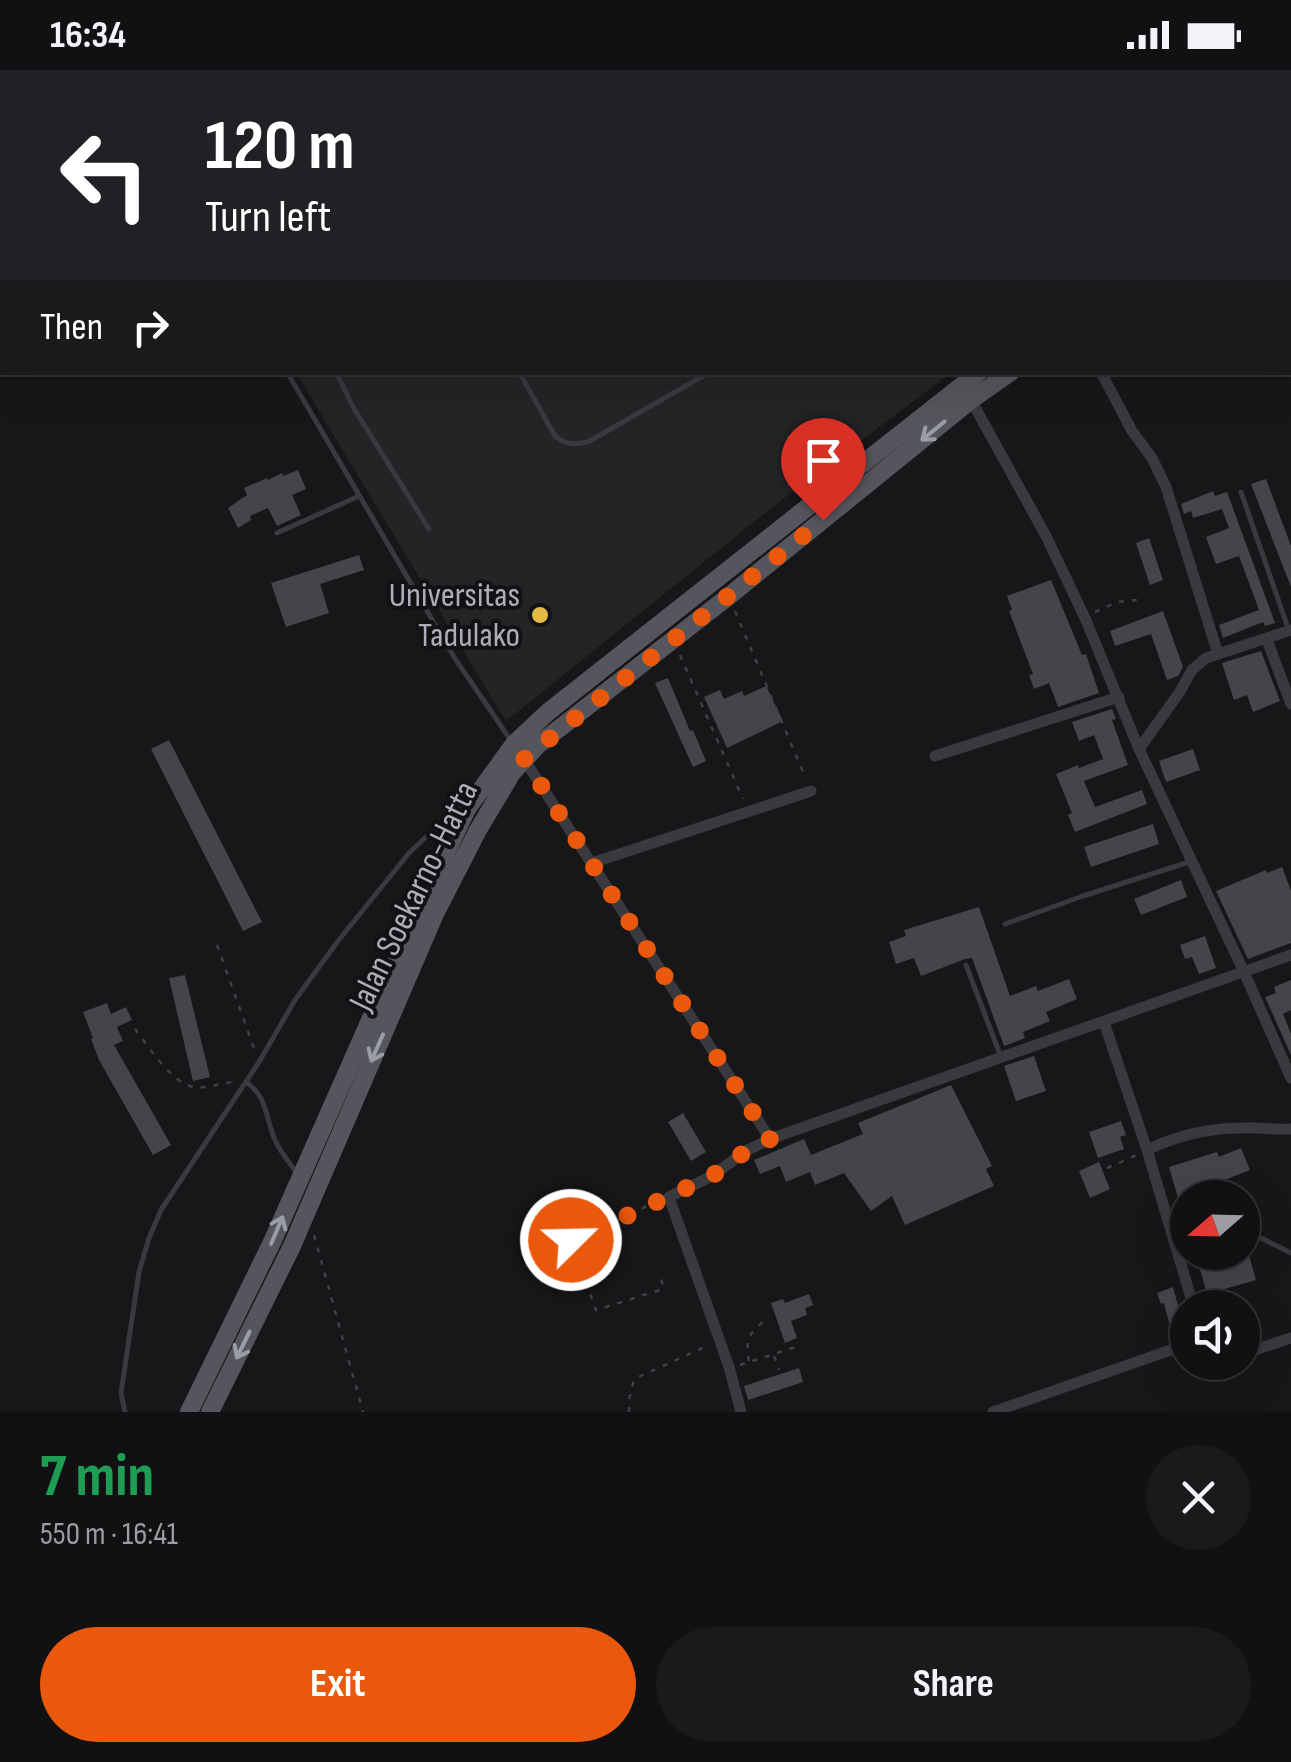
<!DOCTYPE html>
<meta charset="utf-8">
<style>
body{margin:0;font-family:"Sofia Sans Condensed",sans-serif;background:#1a1a1c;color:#f1f3f6;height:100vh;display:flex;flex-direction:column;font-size:38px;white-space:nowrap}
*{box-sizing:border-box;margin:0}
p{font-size:32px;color:#9c9da0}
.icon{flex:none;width:55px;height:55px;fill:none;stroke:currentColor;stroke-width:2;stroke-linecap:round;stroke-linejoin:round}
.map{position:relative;height:1342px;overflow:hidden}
.details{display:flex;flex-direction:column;background:#111113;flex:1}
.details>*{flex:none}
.guide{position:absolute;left:0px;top:0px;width:1292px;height:305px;box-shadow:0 10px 40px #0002,0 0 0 2px #303133;background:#202124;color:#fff;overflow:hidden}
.needle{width:65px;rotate:250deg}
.buttons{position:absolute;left:1170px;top:1110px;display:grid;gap:20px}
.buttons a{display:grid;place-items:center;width:90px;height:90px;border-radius:50%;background:#111113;box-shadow:0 10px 40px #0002,0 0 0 2px #303133;font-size:50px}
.pin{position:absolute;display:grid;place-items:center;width:85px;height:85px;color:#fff;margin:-102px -42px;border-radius:50% 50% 50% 0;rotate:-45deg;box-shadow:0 0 10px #0007}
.pin .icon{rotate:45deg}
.me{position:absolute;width:110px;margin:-55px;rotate:67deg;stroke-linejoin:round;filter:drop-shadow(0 0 8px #0008)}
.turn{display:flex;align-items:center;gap:35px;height:210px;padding:0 40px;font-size:45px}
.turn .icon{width:130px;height:130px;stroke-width:2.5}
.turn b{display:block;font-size:70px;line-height:85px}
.then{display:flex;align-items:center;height:95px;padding:0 40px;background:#0003;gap:20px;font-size:38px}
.round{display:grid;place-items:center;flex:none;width:105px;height:105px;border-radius:52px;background:#1a1a1c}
.summary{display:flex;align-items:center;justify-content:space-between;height:170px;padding:0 40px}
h1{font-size:60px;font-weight:700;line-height:75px;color:#1e9e55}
.action{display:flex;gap:20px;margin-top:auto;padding:20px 40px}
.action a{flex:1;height:115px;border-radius:60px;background:#ea580c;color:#fff;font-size:40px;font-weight:700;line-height:115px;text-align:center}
.action a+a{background:#1a1a1c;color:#f1f3f6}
.status{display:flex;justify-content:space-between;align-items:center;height:70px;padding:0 50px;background:#111113;direction:ltr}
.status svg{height:28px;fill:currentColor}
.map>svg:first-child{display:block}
.built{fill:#242326}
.building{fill:#454449}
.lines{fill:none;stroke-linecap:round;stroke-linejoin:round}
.path{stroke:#3f4045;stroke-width:2.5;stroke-dasharray:5 8;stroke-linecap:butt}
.service{stroke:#39393e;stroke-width:5}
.minor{stroke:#39393e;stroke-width:11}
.primary{stroke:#55565d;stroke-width:18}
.oneway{stroke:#9a9ca6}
.route{stroke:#ea580c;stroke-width:18;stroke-dasharray:0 32.4}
.poi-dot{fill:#e4bb44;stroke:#121214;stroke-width:4}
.labels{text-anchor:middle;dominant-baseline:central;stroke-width:8;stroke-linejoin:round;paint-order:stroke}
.poi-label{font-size:35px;fill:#abaeb8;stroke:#121214;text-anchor:end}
.street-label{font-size:35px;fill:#abaeb8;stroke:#121214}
</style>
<div class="status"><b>16:34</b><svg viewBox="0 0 49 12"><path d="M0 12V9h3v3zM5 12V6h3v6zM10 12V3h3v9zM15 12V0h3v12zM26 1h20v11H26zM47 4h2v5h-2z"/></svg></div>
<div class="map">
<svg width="1291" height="1342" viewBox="0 0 1291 1342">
<rect width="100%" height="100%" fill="#171719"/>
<!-- built -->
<path class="built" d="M113,0H1291V77L1290,2H114Z
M296,303H951L770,439L506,651Z"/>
<!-- building -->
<path class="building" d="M298,400L306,419L292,425L301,445L277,456L268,438L250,446L251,450L238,458L228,438L247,425L244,418L267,408L268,410L282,403L283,406Z
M1266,409L1291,476V517L1251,414Z
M1213,421L1215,426L1227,422L1275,553L1265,556L1263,552L1223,568L1219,555L1259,540L1239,486L1216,494L1206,467L1229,458L1222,439L1193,448L1191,441L1184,444L1181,434Z
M1149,468L1163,510L1150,515L1136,473Z
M359,485L364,500L320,514L329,543L286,557L271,513Z
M1051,510L1082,585L1086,584L1099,623L1058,637L1049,613L1034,619L1029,605L1033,604L1009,541L1012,540L1007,526Z
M1163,541L1183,597L1178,606L1167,610L1151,564L1115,576L1110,561Z
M1261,581L1280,631L1253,642L1247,625L1234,630L1222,593Z
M668,608L690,661L693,660L706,691L693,697L655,613Z
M766,616L783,651L727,678L704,627L720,620L724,629L742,621L744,626Z
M1112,639L1116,649L1112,650L1128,695L1084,711L1095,737L1142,720L1147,734L1075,762L1068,745L1072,743L1056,704L1078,695L1079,698L1103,689L1094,665L1079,671L1072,652Z
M169,670L262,852L243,861L151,679Z
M1193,679L1200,700L1166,712L1159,691Z
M1153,754L1159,774L1091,797L1084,777Z
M1282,797L1291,821V873L1248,889L1216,821L1266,800L1267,803Z
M1181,810L1187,827L1141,845L1134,829Z
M979,837L1010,926L1036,916L1038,921L1069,909L1077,929L1046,942L1050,951L1023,962L1025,968L1004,976L972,888L965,889L921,906L914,888L896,894L889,872L906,866L904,860Z
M1205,866L1216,898L1199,904L1192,887L1185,889L1180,875Z
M185,905L210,1007L193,1011L169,908Z
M1291,910V940L1283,944L1291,964V985L1265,927L1276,923L1274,917Z
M107,933L111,944L126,937L132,950L117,957L123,971L114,975L171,1075L153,1085L99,990L91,969L93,968L83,942Z
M1034,986L1046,1021L1016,1031L1004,996Z
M951,1015L992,1096L986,1099L994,1116L905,1155L892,1126L871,1141L844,1103L815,1115L810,1102L786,1112L780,1096L760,1104L754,1090L804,1069L811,1085L863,1064L858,1053Z
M683,1043L706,1082L691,1091L668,1052Z
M1121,1051L1126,1065L1120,1067L1124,1079L1098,1088L1089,1062Z
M1241,1078L1250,1100L1178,1128L1169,1097L1217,1082L1219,1087Z
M1099,1092L1110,1119L1090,1128L1079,1101Z
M1195,1182H1248L1256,1210L1207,1224Z
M1173,1217L1186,1265L1173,1268L1164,1233L1161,1234L1157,1223Z
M809,1224L813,1235L805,1238L807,1245L791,1251L797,1268L785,1273L771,1233L783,1229L785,1233Z
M799,1298L803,1312L748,1330L744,1316Z"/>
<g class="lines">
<!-- path -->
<path class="path" d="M0,103H2
M1290,241H1291
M735,541L806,709
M1095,542L1117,532L1145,529
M680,585L743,729
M217,875L255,981
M135,959C148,976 172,1013 193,1017C206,1019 221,1013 234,1012
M1107,1098L1137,1085
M658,1131L617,1150L570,1167L596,1240L660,1220L663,1218L661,1207
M314,1165L363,1342
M774,1286L779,1300
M749,1291C744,1266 751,1262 769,1247
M740,1295L799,1276
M629,1342V1330L634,1309L707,1276"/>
<!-- service -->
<path class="service" d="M103,0L105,2
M216,0L217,2
M366,0V2
M897,0L898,2
M816,2L824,0
M0,214L2,213
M287,302L454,587L512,672
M336,302L353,337L429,459
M519,302L555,366C566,375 574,375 588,372L710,302
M1241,422L1288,558
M277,463L359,426
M1005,854L1083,826L1189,792
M966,895L1001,987
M246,1012C268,1027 265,1047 275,1070C280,1082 290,1093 298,1105
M1261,1168L1291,1183
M125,1342L121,1323L139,1202L149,1168L161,1140L259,992L295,930L338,871L409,783L427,766L457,746"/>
<!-- minor -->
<path class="minor" d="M1101,302L1132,361L1152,388L1166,417L1218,584
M971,330L1046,466L1085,548L1139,679L1244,902L1291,1008
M1267,570L1291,634
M1139,679L1179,623L1192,600L1206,588L1291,560
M522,686L770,1069L1291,885
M935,686L1119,627
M592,793L811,721
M1104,952L1147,1080L1194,1238
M1147,1080C1176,1066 1209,1058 1242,1058C1258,1057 1274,1060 1291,1059
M1242,1284L1291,1268
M741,1342L729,1297L669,1127L712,1106L746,1081L770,1069
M993,1342L1188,1274"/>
<!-- primary -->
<path class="primary" d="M1290,103L1291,102
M1290,122L1291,121
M189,1342L273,1170L416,846L467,739L514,674L548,642L979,302
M210,1342L292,1176L435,844L478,760L512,703L538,675L729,526L971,330L1011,302"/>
</g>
<!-- one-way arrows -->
<defs><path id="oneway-shaft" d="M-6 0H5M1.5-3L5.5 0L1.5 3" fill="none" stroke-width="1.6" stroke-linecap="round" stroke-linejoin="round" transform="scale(2.5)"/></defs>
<g class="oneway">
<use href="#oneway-shaft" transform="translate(933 361) rotate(141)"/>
<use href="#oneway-shaft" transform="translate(377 978) rotate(114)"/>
<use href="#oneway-shaft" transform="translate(277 1160) rotate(-67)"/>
<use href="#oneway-shaft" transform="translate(243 1275) rotate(116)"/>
</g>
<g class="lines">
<!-- route -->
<path class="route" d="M571,1170L570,1167L574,1164L618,1150L712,1106L746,1081L770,1069L524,689L823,450"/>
</g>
<!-- markers -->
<circle class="poi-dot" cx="540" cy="545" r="10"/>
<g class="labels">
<!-- poi labels -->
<g class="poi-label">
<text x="520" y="525">Universitas<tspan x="520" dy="40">Tadulako</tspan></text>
</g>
<!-- street labels -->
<g class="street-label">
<text transform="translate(414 826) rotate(-64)">Jalan Soekarno-Hatta</text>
</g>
</g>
</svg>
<div class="buttons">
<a><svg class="needle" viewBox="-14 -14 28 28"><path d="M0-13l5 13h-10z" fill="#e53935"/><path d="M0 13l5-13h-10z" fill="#9c9da0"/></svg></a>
<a><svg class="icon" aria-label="sound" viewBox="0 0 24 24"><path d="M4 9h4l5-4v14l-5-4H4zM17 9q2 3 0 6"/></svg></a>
</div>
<div class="pin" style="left:823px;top:450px;background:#d93025"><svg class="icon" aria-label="arrive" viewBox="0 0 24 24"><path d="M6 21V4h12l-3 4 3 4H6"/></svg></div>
<svg class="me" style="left:571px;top:1170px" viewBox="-20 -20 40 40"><circle r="17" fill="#ea580c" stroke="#fff" stroke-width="3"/><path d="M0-11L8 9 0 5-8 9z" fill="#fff"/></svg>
<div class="guide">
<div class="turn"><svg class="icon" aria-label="left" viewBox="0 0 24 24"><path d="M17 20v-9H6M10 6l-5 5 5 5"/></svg><div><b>120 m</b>Turn left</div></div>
<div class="then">Then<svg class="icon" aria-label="right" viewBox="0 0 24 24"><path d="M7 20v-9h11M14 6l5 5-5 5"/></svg></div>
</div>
</div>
<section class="details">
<div class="summary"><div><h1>7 min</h1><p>550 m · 16:41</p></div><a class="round"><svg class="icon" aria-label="close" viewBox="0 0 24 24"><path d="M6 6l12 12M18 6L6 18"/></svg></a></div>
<div class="action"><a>Exit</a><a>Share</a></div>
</section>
